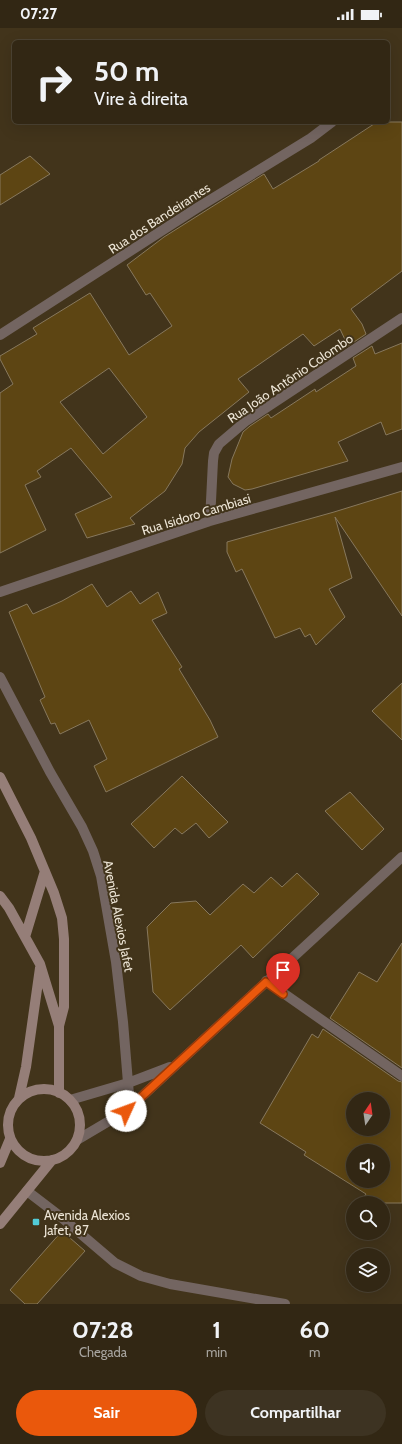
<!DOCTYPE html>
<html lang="pt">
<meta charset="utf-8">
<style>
body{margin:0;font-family:Cabin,sans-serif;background:#3d3322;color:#f1f3f6;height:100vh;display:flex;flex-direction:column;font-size:15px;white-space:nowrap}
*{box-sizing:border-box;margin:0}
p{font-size:13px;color:#a8a5a0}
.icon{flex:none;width:22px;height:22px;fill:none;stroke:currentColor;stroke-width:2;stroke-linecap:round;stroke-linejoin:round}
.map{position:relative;height:1276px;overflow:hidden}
.drawer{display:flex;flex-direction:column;background:#322714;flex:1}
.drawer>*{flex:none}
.hud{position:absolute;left:12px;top:12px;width:378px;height:84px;border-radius:6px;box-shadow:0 4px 16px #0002,0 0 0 1px #4d4434;background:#322714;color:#f1f3f6;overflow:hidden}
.needle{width:26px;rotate:13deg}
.tools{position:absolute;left:346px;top:1064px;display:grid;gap:8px}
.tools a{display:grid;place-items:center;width:44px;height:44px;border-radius:50%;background:#322714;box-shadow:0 4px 16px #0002,0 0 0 1px #4d4434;font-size:20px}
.pin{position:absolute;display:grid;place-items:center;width:34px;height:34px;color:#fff;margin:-41px -17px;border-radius:50% 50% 50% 0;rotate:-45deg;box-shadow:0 0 4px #0007}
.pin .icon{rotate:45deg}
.me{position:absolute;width:44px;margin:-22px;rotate:47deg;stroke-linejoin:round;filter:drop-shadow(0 0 3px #0008)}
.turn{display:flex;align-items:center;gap:14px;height:84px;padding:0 16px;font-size:18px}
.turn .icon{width:52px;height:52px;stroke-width:2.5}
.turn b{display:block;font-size:28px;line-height:34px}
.eta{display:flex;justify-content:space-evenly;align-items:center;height:68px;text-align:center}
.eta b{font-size:24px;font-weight:800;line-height:28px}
.button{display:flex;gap:8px;margin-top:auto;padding:8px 16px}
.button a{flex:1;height:46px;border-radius:24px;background:#ea580c;color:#fff;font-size:16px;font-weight:800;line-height:46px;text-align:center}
.button a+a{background:#3d3322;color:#f1f3f6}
.status{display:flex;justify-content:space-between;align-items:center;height:28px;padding:0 20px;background:#322714;direction:ltr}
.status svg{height:11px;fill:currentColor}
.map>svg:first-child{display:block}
.building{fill:#5d4513;stroke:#87785d;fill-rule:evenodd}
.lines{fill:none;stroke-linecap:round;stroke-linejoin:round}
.lane{stroke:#736561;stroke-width:10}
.street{stroke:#736561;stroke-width:10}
.secondary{stroke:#957e78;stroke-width:10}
.route-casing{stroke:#983908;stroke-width:10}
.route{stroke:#ea580c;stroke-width:7}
.poi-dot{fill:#52cbd7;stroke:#42341b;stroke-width:1.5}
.labels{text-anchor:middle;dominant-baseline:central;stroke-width:4;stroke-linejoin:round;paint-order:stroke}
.street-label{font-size:13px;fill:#ece4d5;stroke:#42341b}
.poi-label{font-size:13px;fill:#ece4d5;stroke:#42341b;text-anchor:start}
</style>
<div class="status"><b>07:27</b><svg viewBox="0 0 49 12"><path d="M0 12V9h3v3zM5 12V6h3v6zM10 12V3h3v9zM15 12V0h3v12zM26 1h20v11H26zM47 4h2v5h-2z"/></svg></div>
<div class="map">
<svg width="402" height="1276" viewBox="0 0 402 1276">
<rect width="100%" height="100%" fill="#42341b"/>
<!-- building -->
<path class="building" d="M377,94H402V243L351,281L362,296L366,306L348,318L340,301L314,318L303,306L238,351L249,364L199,404L185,420L182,436L165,463L130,490L135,496L87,510L75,486L112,469L71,420L37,443L41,449L25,457L46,502L0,525V365L13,356L0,331V328L37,306L33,300L90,265L129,327L172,298L150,265L146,267L127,237L164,209L264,146L273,161L319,133V132ZM109,340L147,389L103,426L60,374Z
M30,128L50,146L0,177V147Z
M402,315V401L386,407L381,394L338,414L348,433L252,461L245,462L233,456L228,449L232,431L243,404L250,398L268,386L271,390L315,361L316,364L356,338L353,330L372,318L375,326Z
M402,463V588L335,489L352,550L329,561L345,589L316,617L310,606L305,609L300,600L275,610L242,541L236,544L227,524V514L334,484Z
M92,556L107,579L131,563L140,576L158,564L167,585L152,592L182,639L179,641L210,692L218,709L106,764L94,738L107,731L89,692L60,706L55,695L51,696L40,672L45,669L9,584L27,576L33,586L62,573Z
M402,655V712L372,683Z
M182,748L228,794L209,810L196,795L182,806L175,800L154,820L131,796Z
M350,764L384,801L362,822L325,783Z
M297,845L319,866L253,930L241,917L170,982L153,964L147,899L171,875L196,873L210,887L243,856L254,865L271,849L282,859Z
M402,915V1040L330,990L359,944L377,954Z
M323,1001L398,1053L402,1054V1175H360L366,1166L304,1127L306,1124L260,1095L312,1006L318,1010ZM353,1071H383V1101H353ZM353,1123H383V1153H353Z
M62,1203L85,1223L37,1276H25L10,1262Z"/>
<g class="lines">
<!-- lane -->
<path class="lane" d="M0,307L197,180L311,110L332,94
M266,953L402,1048
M27,1163L61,1189L115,1235L141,1248L170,1256L285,1276"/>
<!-- street -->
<path class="street" d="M210,493L213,433L214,425L219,416L246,393L402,290
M0,564L210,493L402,439
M0,649L50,744L82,799L93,823L101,848L116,934L123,994L129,1067L126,1083
M70,1072L128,1055L170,1039
M77,1112L126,1083L402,829"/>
<!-- secondary -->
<path class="secondary" d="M0,749L31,810L54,865L62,890L64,911V979L59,998
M0,868L9,880L40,936L59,998V1065
M25,909L45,843
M8 1097a36 36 0 1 1 72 0a36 36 0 1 1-72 0Z
M19,1070L26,1039L40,940
M0,1135L10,1111
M0,1196L52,1132"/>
</g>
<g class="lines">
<defs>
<path id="route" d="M126,1083L266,954L283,966"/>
</defs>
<!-- route casing -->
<use href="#route" class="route-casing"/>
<!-- route -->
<use href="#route" class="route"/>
</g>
<!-- markers -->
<rect class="poi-dot" x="32" y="1190" width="8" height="8" rx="2"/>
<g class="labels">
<!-- street labels -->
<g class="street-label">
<text transform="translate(159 190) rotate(-33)">Rua dos Bandeirantes</text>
<text transform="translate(290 350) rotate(-34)">Rua João Antônio Colombo</text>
<text transform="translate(196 486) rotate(-17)">Rua Isidoro Cambiasi</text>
<text transform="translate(119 888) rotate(79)">Avenida Alexios Jafet</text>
</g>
<!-- poi labels -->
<g class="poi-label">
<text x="44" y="1187">Avenida Alexios<tspan x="44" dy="15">Jafet, 87</tspan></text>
</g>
</g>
</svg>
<div class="tools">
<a><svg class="needle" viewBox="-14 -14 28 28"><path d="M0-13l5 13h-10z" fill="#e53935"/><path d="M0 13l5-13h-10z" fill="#a8a5a0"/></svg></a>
<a><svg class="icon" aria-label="sound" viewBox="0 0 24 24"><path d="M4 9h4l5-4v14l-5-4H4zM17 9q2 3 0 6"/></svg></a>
<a><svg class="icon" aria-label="search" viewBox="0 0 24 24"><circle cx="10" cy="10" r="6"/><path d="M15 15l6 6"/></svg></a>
<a><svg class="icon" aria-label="layers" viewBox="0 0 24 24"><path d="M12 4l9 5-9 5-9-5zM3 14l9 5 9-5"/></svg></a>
</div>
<div class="pin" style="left:283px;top:966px;background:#d93025"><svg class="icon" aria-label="arrive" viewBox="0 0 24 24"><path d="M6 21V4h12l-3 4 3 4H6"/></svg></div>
<svg class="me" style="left:126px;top:1083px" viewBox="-20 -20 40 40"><circle r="19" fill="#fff"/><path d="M0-13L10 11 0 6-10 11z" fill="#ea580c"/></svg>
<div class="hud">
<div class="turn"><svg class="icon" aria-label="right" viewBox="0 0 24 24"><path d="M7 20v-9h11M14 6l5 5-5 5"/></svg><div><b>50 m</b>Vire à direita</div></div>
</div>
</div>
<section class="drawer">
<div class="eta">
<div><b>07:28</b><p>Chegada</p></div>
<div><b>1</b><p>min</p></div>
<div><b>60</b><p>m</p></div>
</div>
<div class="button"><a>Sair</a><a>Compartilhar</a></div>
</section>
